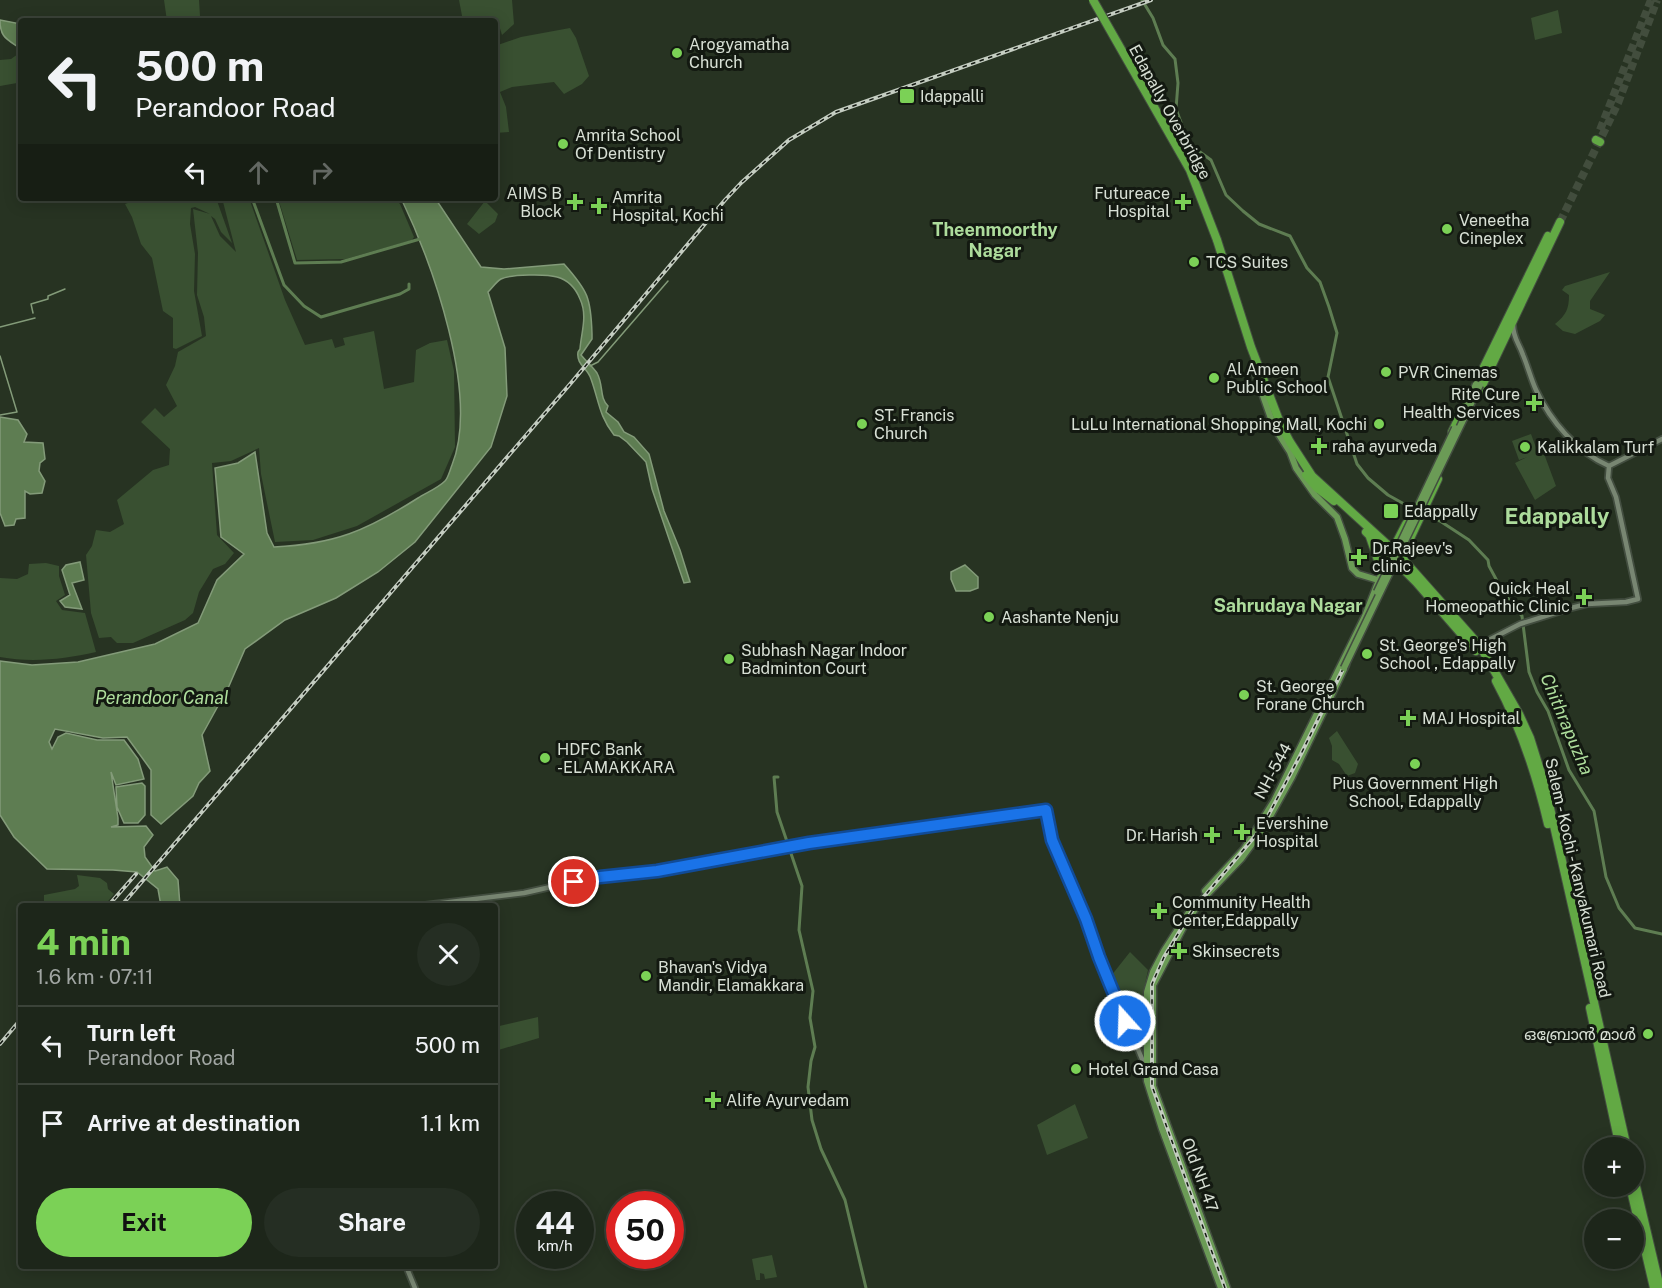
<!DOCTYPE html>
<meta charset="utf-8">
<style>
body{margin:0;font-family:"Public Sans","Noto Sans Malayalam",sans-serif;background:#252e23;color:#f1f3f6;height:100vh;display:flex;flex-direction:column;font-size:22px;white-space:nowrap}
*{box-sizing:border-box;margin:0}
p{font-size:20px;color:#a0a5a2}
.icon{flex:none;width:33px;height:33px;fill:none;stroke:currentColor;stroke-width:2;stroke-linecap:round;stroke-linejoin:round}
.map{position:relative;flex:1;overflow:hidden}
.drawer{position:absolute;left:18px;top:903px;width:480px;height:366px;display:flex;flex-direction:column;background:#1d261a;border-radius:6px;box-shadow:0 3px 15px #0003,0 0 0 2px #3b4339}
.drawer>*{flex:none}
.top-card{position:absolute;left:18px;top:18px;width:480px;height:183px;border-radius:6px;box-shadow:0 3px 15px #0003,0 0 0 2px #3b4339;background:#1d261a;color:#f1f3f6;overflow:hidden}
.controls{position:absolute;left:1584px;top:1137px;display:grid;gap:12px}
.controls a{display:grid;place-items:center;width:60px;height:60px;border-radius:50%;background:#1d261a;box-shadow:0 3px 15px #0003,0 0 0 2px #3b4339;font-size:30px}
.speed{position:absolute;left:516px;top:1191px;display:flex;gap:12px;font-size:30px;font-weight:700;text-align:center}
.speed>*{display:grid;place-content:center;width:78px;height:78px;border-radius:50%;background:#1d261a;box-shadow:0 3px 15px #0003,0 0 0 2px #3b4339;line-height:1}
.speed small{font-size:15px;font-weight:400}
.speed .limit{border:9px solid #d22;background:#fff;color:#111}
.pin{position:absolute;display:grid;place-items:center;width:51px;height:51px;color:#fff;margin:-26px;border:3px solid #fff;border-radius:50%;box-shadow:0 2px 6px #0007}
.me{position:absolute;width:66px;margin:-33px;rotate:340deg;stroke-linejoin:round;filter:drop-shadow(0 0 4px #0008)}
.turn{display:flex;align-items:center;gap:21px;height:126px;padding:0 18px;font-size:27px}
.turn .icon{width:78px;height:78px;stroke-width:2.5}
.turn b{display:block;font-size:42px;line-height:51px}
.lanes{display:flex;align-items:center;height:57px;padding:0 18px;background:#0003;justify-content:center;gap:30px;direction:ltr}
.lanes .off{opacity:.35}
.round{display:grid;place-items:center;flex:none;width:63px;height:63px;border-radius:32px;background:#252e23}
.summary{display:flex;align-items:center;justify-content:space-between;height:102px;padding:0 18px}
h1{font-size:36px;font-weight:700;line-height:45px;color:#7bd156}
.button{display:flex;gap:12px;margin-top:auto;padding:12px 18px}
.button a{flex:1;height:69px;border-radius:36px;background:#7bd156;color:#111;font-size:24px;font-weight:700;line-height:69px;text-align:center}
.button a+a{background:#252e23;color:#f1f3f6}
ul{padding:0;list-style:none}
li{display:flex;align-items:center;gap:18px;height:78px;padding:0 18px;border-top:2px solid #3b4339}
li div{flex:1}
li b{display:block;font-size:22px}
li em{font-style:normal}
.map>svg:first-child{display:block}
.green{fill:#395031}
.water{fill:#5e7d52;stroke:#839b79;stroke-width:1.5}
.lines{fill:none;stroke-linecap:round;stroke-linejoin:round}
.stream{stroke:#839b79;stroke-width:1.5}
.canal{stroke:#5e7d52;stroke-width:3}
.highway-tunnel{stroke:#424d3d;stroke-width:8;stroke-dasharray:8 4;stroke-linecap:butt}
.secondary-casing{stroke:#434e40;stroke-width:8}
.primary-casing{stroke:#434e40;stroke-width:9}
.highway-casing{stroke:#434e40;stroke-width:10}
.secondary{stroke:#788672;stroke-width:4.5}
.primary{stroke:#6b9b56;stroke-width:6}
.highway{stroke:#62a944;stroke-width:8}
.rail-casing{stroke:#c4cdc1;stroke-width:4}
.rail{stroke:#131911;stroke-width:1.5;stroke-dasharray:4.5;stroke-linecap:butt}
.primary-bridge-casing{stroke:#434e40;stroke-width:9;stroke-linecap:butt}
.highway-bridge-casing{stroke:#434e40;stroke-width:10;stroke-linecap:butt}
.primary-bridge{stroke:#6b9b56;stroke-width:6}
.highway-bridge{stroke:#62a944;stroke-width:8}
.route-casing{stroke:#114b97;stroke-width:15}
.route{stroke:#1a73e8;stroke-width:10}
.poi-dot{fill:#7bd156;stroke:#131911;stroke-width:2}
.labels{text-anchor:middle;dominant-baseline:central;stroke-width:6;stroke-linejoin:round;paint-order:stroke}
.poi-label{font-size:16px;fill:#d8e0d5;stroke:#131911;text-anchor:start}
.street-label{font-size:16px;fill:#d8e0d5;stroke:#131911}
.neighbourhood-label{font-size:18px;font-weight:bold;fill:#addc9c;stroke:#131911}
.water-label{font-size:18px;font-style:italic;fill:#aede9c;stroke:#131911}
.district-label{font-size:22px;font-weight:bold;fill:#addc9c;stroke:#131911}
</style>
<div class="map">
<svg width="1662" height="1288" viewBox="0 0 1662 1288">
<rect width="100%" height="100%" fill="#273322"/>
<!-- green -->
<path class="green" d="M164,0H199L200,16L197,21H167Z
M459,0H512L514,24L502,35L498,22L463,21Z
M1558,10L1562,33L1535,40L1531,18Z
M570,28L576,38L589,76L582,84L564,94L554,82L512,87L500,92L506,107L509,132L495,133V46L521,37Z
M18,54H21V79L17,83L0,86V60L11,59Z
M142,198H216L232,243L221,232L215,219L211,216L220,236L236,252L222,198H249L285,300L305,345L332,339L335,348L345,345L343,338L374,331L384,389L414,382L416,350L430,343L447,340L454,371L455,447L441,479L357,526L313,540L275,542L261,474L259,448L231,461L212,463L217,535L234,553L225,564L213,569L199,592L193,613L185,620L133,643H117L111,637L99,638L91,613L86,555L92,546L96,530L110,532L124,524L117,500L153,470L169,465L170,449L141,422L155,408L164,417L177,406L166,385L175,366L178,352L206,336L204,317L197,295L198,253L193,209L210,214L195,207L191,208L190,224L195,254L194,291L202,336L176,349L173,348V318L163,311L152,258L141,244L132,217L125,204Z
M278,198H394L400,204L414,237L412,240L346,259L297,260Z
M485,201L498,214L495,222L479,234L467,224Z
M1610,272L1590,301V309L1605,315L1600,321L1575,334L1563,331L1555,324C1566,315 1569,309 1569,295L1562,290L1565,286Z
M1531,434L1538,453L1543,451L1556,486L1535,500L1515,463L1527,457L1519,460L1512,441Z
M46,563L59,566V576L65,595L56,601L62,610L85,613L96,652C64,659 33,663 0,657V578L17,579L28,574L29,564Z
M1337,731L1358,764L1355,773L1347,776L1339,764L1332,760V746L1329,738Z
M77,875L100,878L107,883L108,889L114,894L104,906H44V895L75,889L79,886Z
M1130,952L1148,970L1142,999L1119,1003L1111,976Z
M538,1017L539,1038L495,1051V1027Z
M1075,1104L1088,1138L1047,1155L1037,1125Z
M772,1255L777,1277L765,1279L764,1274L760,1273V1280H756L752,1259Z"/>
<!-- water -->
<path class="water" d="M0,20L21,24V49C7,39 0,38 0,20Z
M401,198H435L481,267L504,269L564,264C588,291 591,298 592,334V339L581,355C586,361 593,367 597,373C604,386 599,397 608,406L606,412L618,422L624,432L634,437L649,454L664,511L680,550L690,582L684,583L652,489L646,462L627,442L619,436L614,435C599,416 599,401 591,379C588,368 576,365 578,352L580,349C581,333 588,316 580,299C576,289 568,280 557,277C547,274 511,274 501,279C497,281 492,288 488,292L505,348L507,396L491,447L415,542L378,572L336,598L285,620L245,649L229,686L202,735L210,771L199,783L193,796L161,824L151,815V770L127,737L103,738L55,729L49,742L52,749L58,737L66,733L97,740H124L138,759L144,779L116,785L111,772L118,818V825L111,827L146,826L153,835L144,847L145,857L155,871L167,867L178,880L180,906H161L158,889L137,872L113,870L47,869L14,837L0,815V661L32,665L78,662L155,644L198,623L217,580L244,554L221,537L215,468L238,463L255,452L267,533L274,547C335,544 366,531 418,498C426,493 438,488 445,481C448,478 450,470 452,465C480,395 432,263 401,198Z
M0,417L18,420L27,434L24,442L43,443L45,459L40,463L39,471L45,481L42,493L30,494L25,491V518L16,519L14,525L5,526L0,513Z
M80,562L84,580L72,583L82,609L65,607L60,601L70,595L62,570L66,565Z
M965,565L978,577V588L970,591H956L951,579V572Z
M142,783L145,786V815L138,823H124L117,807L116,787Z"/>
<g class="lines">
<!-- stream -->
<path class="stream" d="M33,313L31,304L48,299V296L65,289
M0,327L35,318
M0,356L17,412L0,415
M590,366L598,362L668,281"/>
<!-- canal -->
<path class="canal" d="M1142,0L1153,18L1163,45L1175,59L1178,83L1176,109L1189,144L1211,160L1226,195L1243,211L1259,224L1290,236L1307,268L1320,282L1329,307L1337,333L1328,377L1357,464L1368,478L1388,495L1415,510
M252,198L284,285L304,306L321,317L400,294L409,289V284
M276,198L295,263L341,262L420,239
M1423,515L1440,521L1469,540L1488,560L1489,566L1503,592L1522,616L1529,672L1537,692L1548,711L1569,770L1594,811L1606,877L1619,908L1635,928L1662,934
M778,777H774L777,812L802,886L799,930L813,991L810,1018L815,1047L811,1061L808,1087L812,1120L821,1149L845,1200L866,1288"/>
<!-- highway-tunnel -->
<path class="highway-tunnel" d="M1600,130L1651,0
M1560,222L1618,103L1657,0"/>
<defs>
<path id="secondary" d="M1513,325C1513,338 1519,343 1523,355C1528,367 1531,379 1536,390C1551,422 1577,452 1609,466L1662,439
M1483,643L1520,624L1571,608L1587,604L1626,602L1638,599L1616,497L1608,478L1609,466
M417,906L524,893L586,879L657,871L770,849L1046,810L1050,833L1056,851L1086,919L1099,957L1145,1066
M406,1266L415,1288"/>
<path id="primary" d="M1259,370H1254L1274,427L1290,452L1296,468L1315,495L1337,517L1345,539L1352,568L1358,574L1378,580
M1205,891L1244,849L1274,801L1365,616L1382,572
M1195,903L1164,951L1153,972L1147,992V1081L1162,1129L1221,1288
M1227,1288L1153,1086V985L1185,924L1200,902L1241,859L1263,829L1292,777L1346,665"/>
<path id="highway" d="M1596,140L1600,142
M1217,240L1251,347L1280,423L1290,442L1312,476L1401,557L1480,646L1519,714L1530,738L1545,786L1627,1148
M1482,371L1548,236
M1479,392L1560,222
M1452,432L1469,397
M1306,475L1316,487L1334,501
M1366,532L1416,582L1476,651
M1370,537L1382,572
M1391,553L1406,524
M1400,560L1438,479
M1496,681C1521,727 1536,773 1548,824
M1590,1008L1620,1148
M1634,1178L1660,1288
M1630,1186L1654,1288"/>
</defs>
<!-- secondary casing -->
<use href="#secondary" class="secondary-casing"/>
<!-- primary casing -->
<use href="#primary" class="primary-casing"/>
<!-- highway casing -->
<use href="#highway" class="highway-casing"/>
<!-- secondary -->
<use href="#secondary" class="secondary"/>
<!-- primary -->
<use href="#primary" class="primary"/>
<!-- highway -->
<use href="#highway" class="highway"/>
<defs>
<path id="rail" d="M108,906L136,874
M121,906L571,383L725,200L741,183L789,140L836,112L1151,0
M0,1044L21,1019
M1225,1288L1152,1086V984L1164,957L1192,911L1261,829L1301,754L1417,519"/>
</defs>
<!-- rail casing -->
<use href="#rail" class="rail-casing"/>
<!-- rail -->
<use href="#rail" class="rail"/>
<defs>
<path id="primary-bridge" d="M1468,403L1476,384
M1377,592L1455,428
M1344,668L1480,385"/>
<path id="highway-bridge" d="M1093,0L1190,170L1217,240"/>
</defs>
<!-- primary-bridge casing -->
<use href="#primary-bridge" class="primary-bridge-casing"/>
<!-- highway-bridge casing -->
<use href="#highway-bridge" class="highway-bridge-casing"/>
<!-- primary-bridge -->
<use href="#primary-bridge" class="primary-bridge"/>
<!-- highway-bridge -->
<use href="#highway-bridge" class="highway-bridge"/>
</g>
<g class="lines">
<defs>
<path id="route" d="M574,882L600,877L657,871L809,843L1046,810L1052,840L1086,919L1099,957L1125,1021"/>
</defs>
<!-- route casing -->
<use href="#route" class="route-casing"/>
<!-- route -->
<use href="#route" class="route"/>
</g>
<!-- markers -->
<g class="poi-dot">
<circle cx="677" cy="53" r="6"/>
<rect x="899" y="88" width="16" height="16" rx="3"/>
<circle cx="563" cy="144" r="6"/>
<path d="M572 193h6v6h6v6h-6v6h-6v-6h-6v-6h6z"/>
<path d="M1180 193h6v6h6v6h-6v6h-6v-6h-6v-6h6z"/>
<path d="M596 197h6v6h6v6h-6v6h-6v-6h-6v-6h6z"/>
<circle cx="1447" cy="229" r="6"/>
<circle cx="1194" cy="262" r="6"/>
<circle cx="1386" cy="372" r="6"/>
<circle cx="1214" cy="378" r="6"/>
<path d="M1531 394h6v6h6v6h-6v6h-6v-6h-6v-6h6z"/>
<circle cx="862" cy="424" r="6"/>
<circle cx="1379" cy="424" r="6"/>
<path d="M1316 437h6v6h6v6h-6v6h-6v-6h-6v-6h6z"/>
<circle cx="1525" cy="447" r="6"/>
<rect x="1383" y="503" width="16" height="16" rx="3"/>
<path d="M1356 548h6v6h6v6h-6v6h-6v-6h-6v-6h6z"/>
<path d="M1581 588h6v6h6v6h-6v6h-6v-6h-6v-6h6z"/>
<circle cx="989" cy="617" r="6"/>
<circle cx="1367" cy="654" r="6"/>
<circle cx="729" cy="659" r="6"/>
<circle cx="1244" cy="695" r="6"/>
<path d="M1405 709h6v6h6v6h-6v6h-6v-6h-6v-6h6z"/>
<circle cx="545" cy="758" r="6"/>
<circle cx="1415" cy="764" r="6"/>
<path d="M1239 823h6v6h6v6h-6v6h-6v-6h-6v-6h6z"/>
<path d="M1209 826h6v6h6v6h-6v6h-6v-6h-6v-6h6z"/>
<path d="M1156 902h6v6h6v6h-6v6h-6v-6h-6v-6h6z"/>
<path d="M1176 942h6v6h6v6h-6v6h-6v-6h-6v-6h6z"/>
<circle cx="646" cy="976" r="6"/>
<circle cx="1648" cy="1034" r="6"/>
<circle cx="1076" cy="1069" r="6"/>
<path d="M710 1091h6v6h6v6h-6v6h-6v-6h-6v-6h6z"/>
</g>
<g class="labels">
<!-- poi labels -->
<g class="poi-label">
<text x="689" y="44">Arogyamatha<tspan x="689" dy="18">Church</tspan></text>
<text x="920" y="96">Idappalli</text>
<text x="575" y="135">Amrita School<tspan x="575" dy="18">Of Dentistry</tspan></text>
<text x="562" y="193" text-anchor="end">AIMS B<tspan x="562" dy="18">Block</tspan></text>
<text x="1170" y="193" text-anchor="end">Futureace<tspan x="1170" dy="18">Hospital</tspan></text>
<text x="612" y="197">Amrita<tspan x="612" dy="18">Hospital, Kochi</tspan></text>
<text x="1459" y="220">Veneetha<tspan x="1459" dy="18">Cineplex</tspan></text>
<text x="1206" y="262">TCS Suites</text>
<text x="1226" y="369">Al Ameen<tspan x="1226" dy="18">Public School</tspan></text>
<text x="1398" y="372">PVR Cinemas</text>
<text x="1520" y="394" text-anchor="end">Rite Cure<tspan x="1520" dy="18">Health Services</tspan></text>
<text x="874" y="415">ST. Francis<tspan x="874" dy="18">Church</tspan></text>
<text x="1367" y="424" text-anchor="end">LuLu International Shopping Mall, Kochi</text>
<text x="1332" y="446">raha ayurveda</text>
<text x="1537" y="447">Kalikkalam Turf</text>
<text x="1404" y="511">Edappally</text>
<text x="1372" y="548">Dr.Rajeev's<tspan x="1372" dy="18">clinic</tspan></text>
<text x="1570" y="588" text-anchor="end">Quick Heal<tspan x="1570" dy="18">Homeopathic Clinic</tspan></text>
<text x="1001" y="617">Aashante Nenju</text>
<text x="1379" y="645">St. George's High<tspan x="1379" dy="18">School , Edappally</tspan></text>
<text x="741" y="650">Subhash Nagar Indoor<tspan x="741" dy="18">Badminton Court</tspan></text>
<text x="1256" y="686">St. George<tspan x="1256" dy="18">Forane Church</tspan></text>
<text x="1422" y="718">MAJ Hospital</text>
<text x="557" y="749">HDFC Bank<tspan x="557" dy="18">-ELAMAKKARA</tspan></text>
<text x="1415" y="783" text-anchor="middle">Pius Government High<tspan x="1415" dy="18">School, Edappally</tspan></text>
<text x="1256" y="823">Evershine<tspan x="1256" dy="18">Hospital</tspan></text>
<text x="1198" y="835" text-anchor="end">Dr. Harish</text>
<text x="1172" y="902">Community Health<tspan x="1172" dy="18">Center,Edappally</tspan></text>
<text x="1192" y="951">Skinsecrets</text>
<text x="658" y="967">Bhavan's Vidya<tspan x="658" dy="18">Mandir, Elamakkara</tspan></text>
<text x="1636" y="1034" text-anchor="end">ഒബ്രോൻ മാൾ</text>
<text x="1088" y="1069">Hotel Grand Casa</text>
<text x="726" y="1100">Alife Ayurvedam</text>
</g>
<!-- street labels -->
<g class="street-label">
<text transform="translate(1170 112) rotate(61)">Edapally Overbridge</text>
<text transform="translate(1273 771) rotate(-62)">NH-544</text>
<text transform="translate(1578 878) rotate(77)">Salem - Kochi - Kanyakumari Road</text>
<text transform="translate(1200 1175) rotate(70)">Old NH 47</text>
</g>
<!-- neighbourhood labels -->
<g class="neighbourhood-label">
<text x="995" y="229">Theenmoorthy<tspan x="995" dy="21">Nagar</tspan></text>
<text x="1288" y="605">Sahrudaya Nagar</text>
</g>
<!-- water labels -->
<g class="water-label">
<text x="162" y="697">Perandoor Canal</text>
<text transform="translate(1567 724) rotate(67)">Chithrapuzha</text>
</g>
<!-- district labels -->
<g class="district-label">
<text x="1557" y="516">Edappally</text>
</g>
</g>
</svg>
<div class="controls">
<a>+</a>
<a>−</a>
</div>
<div class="speed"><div>44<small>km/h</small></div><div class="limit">50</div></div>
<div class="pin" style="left:574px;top:882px;background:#d93025"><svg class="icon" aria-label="arrive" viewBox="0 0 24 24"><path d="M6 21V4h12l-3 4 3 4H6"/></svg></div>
<svg class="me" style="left:1125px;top:1021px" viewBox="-20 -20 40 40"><circle r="17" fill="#1a73e8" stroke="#fff" stroke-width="3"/><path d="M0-11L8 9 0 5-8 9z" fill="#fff"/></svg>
<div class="top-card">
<div class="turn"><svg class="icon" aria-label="left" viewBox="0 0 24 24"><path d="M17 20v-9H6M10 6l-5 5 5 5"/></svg><div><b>500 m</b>Perandoor Road</div></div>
<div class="lanes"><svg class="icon" aria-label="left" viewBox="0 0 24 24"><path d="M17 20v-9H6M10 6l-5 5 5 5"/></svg><svg class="icon off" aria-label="ahead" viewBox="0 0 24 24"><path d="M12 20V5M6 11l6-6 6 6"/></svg><svg class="icon off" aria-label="right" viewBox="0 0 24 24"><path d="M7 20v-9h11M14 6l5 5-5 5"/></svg></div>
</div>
<section class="drawer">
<div class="summary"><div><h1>4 min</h1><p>1.6 km · 07:11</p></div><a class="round"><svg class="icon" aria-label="close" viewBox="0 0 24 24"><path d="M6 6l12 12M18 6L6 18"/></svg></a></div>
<ul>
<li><svg class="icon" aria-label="left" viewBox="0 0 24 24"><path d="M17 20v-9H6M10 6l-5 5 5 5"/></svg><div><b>Turn left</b><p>Perandoor Road</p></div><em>500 m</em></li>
<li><svg class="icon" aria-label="arrive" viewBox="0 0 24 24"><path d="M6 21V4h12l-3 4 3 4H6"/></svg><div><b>Arrive at destination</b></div><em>1.1 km</em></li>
</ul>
<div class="button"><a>Exit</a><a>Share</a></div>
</section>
</div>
